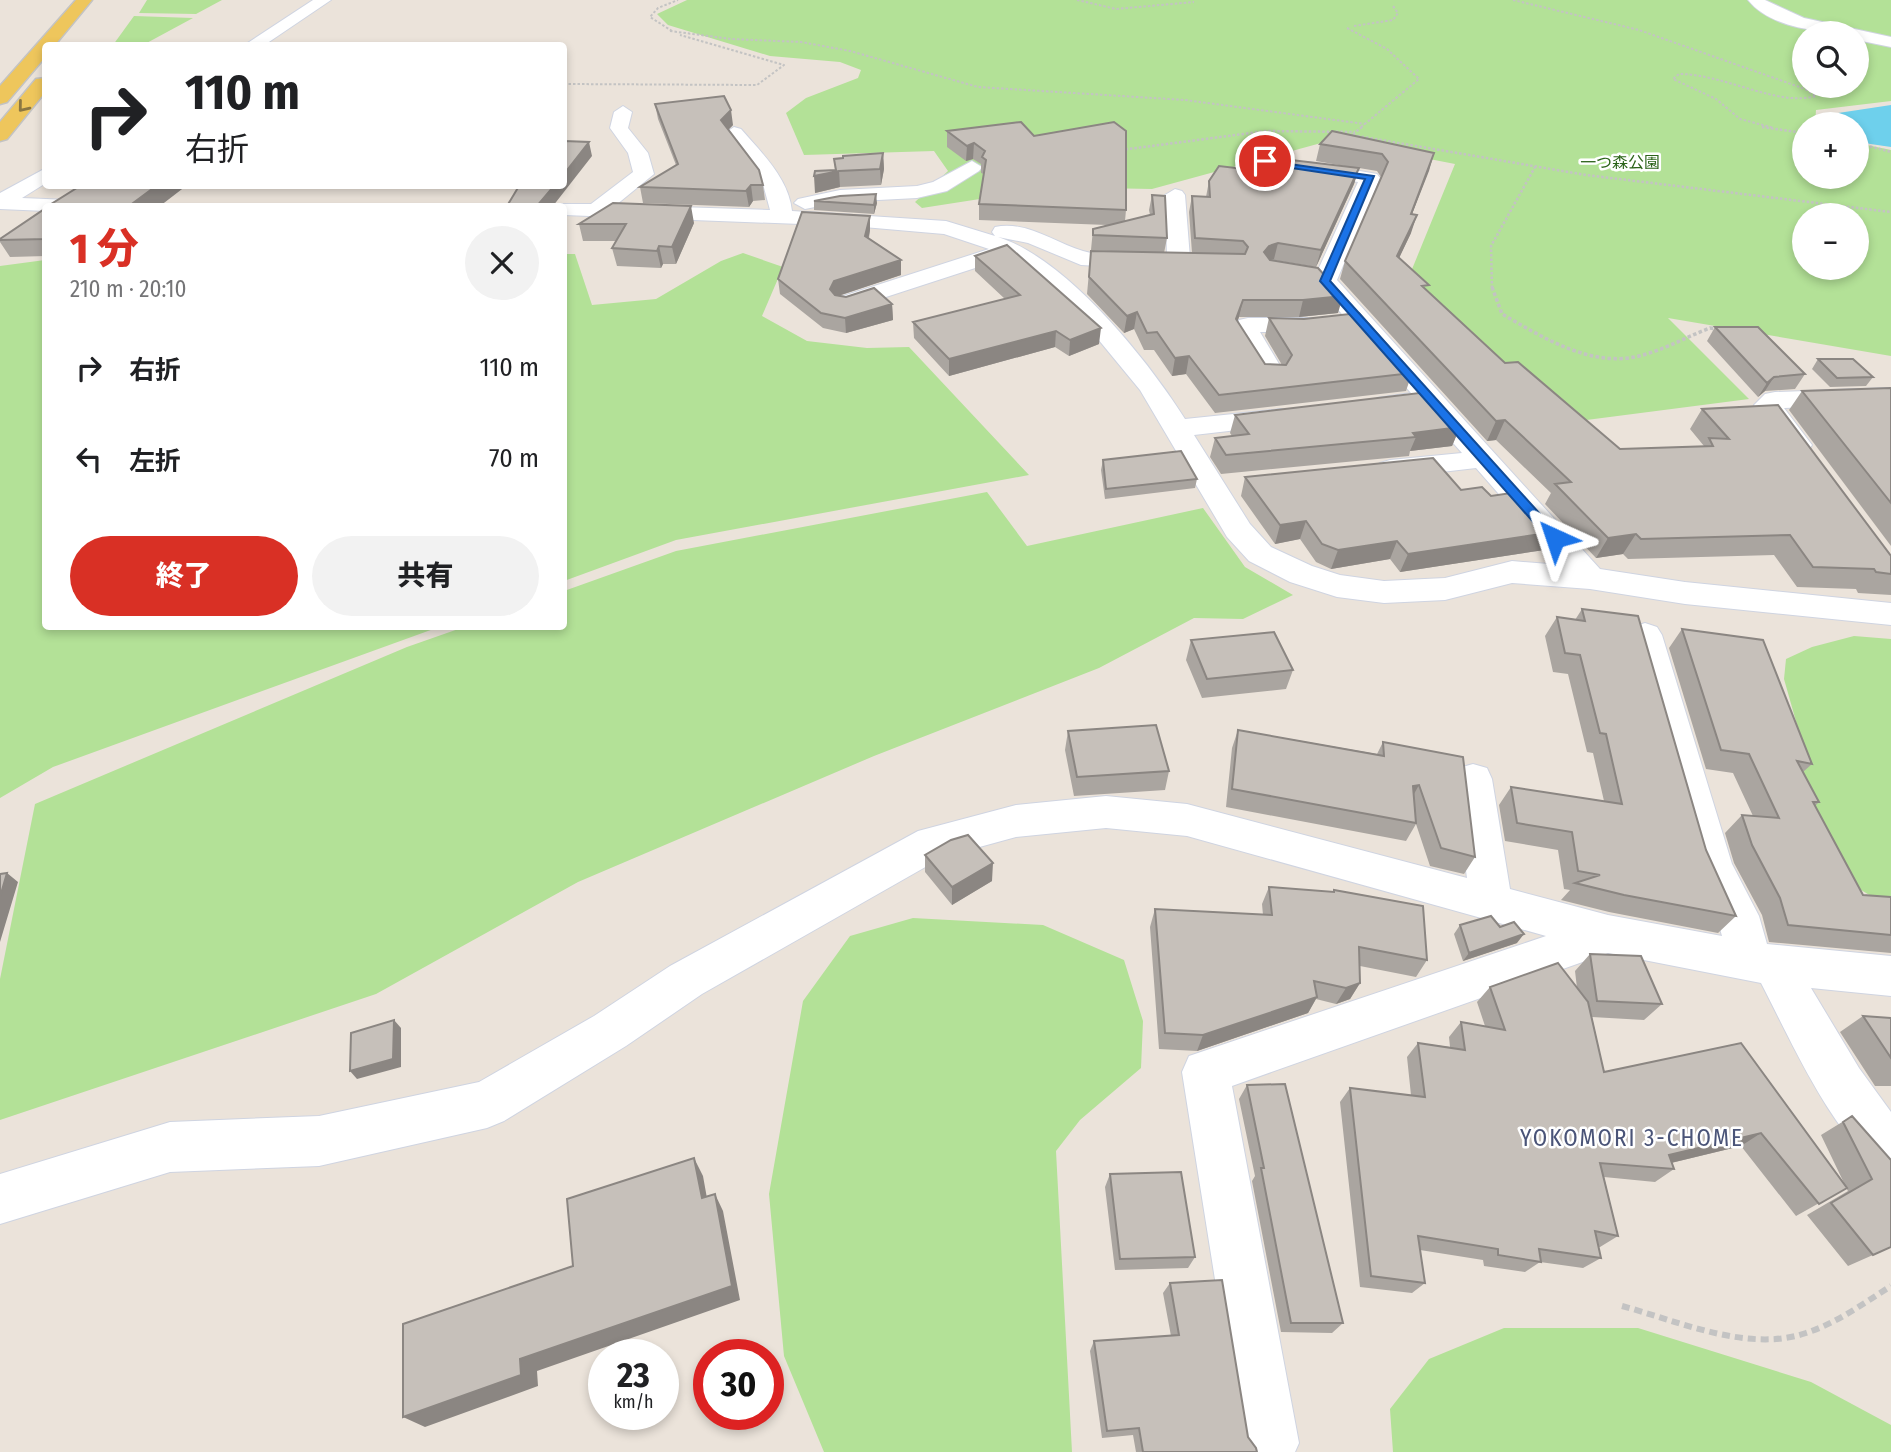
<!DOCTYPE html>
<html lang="ja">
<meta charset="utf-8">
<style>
body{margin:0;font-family:"Fira Sans Condensed","Noto Sans JP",sans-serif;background:#f2f2f2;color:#202124;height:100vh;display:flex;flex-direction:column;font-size:26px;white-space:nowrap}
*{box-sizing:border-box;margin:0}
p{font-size:23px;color:#757577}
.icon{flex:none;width:38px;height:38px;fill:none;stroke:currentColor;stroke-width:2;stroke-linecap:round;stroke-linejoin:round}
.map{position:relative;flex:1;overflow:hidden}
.drawer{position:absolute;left:42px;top:203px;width:525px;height:427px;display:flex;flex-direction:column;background:#fff;border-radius:7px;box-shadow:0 4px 10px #0003}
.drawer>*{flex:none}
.banner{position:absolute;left:42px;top:42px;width:525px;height:147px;border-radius:7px;box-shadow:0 4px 10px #0003;background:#fff;color:#202124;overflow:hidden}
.fabs{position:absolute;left:1792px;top:21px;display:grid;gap:14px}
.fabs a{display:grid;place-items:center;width:77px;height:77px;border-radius:50%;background:#fff;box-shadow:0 4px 10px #0003;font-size:35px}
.speed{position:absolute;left:588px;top:1339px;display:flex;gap:14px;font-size:35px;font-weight:700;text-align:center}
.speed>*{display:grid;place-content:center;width:91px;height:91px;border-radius:50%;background:#fff;box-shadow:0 4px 10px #0003;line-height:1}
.speed small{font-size:18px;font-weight:400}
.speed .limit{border:10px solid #d22;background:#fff;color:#111}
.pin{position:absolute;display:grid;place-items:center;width:60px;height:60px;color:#fff;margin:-30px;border:4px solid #fff;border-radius:50%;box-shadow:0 2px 7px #0007}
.me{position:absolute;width:77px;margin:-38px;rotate:318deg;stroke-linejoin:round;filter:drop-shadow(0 0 5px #0008)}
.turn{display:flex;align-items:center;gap:24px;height:147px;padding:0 28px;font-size:32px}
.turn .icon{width:91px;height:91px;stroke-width:2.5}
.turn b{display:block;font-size:49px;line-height:60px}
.round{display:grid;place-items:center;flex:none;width:74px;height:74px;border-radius:37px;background:#f2f2f2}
.overview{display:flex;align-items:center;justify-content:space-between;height:119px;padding:0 28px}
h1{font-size:42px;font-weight:800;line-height:52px;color:#d93025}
.button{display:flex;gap:14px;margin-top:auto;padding:14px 28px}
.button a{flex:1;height:80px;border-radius:42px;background:#d93025;color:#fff;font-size:28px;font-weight:800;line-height:80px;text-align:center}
.button a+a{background:#f2f2f2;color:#202124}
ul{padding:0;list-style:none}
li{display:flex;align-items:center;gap:21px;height:91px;padding:0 28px}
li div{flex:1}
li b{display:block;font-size:26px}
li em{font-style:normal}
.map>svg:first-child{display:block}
.green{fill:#b3e197;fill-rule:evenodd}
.water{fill:#6ed0ec}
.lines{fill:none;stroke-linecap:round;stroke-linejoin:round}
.street-casing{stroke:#cfd4e1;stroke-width:2}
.primary-casing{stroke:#c3c3c3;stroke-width:3}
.path-far3{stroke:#c3c3c3;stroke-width:2;stroke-dasharray:2.5 2;stroke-linecap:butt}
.path-far2{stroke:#c3c3c3;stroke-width:2.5;stroke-dasharray:2.5 2;stroke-linecap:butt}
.path-far1{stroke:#c3c3c3;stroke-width:3.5;stroke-dasharray:3.5 2.5;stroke-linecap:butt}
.path{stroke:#c3c3c3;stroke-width:6;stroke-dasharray:8 5;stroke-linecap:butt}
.street{fill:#fff;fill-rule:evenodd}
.primary{fill:#eec65c;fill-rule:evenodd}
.wall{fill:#aaa5a0}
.shaded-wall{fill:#8b8682}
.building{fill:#c6c0ba;stroke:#8b8682;stroke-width:2}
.oneway{stroke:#8b7742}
.route{fill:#1a73e8;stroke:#114b97;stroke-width:2}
.labels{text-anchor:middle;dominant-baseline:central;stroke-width:5;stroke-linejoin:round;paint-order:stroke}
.far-park-label{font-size:16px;fill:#2c641a;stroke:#fff}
.near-neighbourhood-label{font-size:23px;letter-spacing:2px;fill:#4a5478;stroke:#fff}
</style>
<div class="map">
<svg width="1891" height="1452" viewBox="0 0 1891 1452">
<rect width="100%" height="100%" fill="#ebe3da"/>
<!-- green -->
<path class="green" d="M147,0H222L196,14L139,13Z
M687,0H1891V101L1816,110L1815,124H1804V177H1857V143L1891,150V356L1668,318L1749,399L1571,422L1408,279L1455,164L1332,140L1152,189L1099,188L1012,194L922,208L915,202L948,171L934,151L804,155L786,113L806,98L858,78L861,70L840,62L770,56L668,25L657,14ZM1804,33H1857V86H1804ZM1804,215H1857V268H1804Z
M134,16L193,18L143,45H113Z
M743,253L783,267L762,316L807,341L867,348L909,347L1029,475L676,540L564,581V254H575L592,305L656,299L721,261Z
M45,260L46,626L439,627L53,767L0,798V266Z
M987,492L1027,546L1203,508L1245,567L1293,595L1243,619L1194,618L1099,668L874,756L578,882L376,994L0,1120V979L35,804L407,647L464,627L564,626V591L676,551Z
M1854,636L1891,639V901L1871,896L1833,873L1799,797L1803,746L1784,679L1786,659L1812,647Z
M913,918L1043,925L1124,960L1143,1021L1141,1068L1080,1120L1056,1151L1072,1452H824L784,1356L769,1194L803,1001L850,936Z
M1504,1328H1638L1811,1382L1891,1425V1452H1393L1390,1409L1429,1359Z"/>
<!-- water -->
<path class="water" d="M1891,105V147L1857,142V124H1825V115Z"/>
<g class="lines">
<defs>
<path id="street" d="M313,0H331L263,46H243Z
M1748,0H1765L1804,18L1891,37V47L1857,40V33C1823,33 1771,29 1748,0Z
M623,106L632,112L628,128L648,153L654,174L616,205L770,210L763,184L725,133L734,127L741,129C761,152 789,179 792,211L946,221L995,236L992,232L995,227C1026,220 1055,243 1083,251C1108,258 1139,255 1165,256L1167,255L1165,195L1175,189L1182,191L1185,195L1190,258L1187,263L1168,270L1081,265L1028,243L998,237C1067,259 1147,359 1185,419L1281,409L1291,411L1295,417L1291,423L1281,425L1194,435L1250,524L1271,547L1312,566L1340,575L1384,581L1445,578L1512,561L1561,565L1476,468L1390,478L1380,475L1375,469L1380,463L1390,460L1462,453L1422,408L1387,412L1377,410L1373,404L1377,398L1411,393L1313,281L1358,182L1308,174L1298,168L1308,162L1377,174L1380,178L1337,280L1600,569L1685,582L1891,603V625L1685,604L1590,589L1512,583L1445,600L1384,603L1337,597L1290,582L1249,561L1227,537L1140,390L1093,333L1032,274L1009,257L846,310L837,308L834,303L837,298L989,249L944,234L852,226L564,215V206L556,204H591L633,172L628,153L610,128L614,112Z
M972,161L982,167L979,171L947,191L917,198L840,202L805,209L794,203L798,199L840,190L917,186L933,182Z
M46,168V183L22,198L69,200L76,202L79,206H46V211L0,209V193Z
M1248,318H1316L1325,320L1328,325L1325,330L1316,332H1260L1285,374L1281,380H1263L1234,335L1239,320Z
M1891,388V404L1784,408L1812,445L1808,451C1782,457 1768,424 1754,405L1765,394L1775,392Z
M1645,623L1657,627L1662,635L1732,864L1759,916L1767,944L1891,956V996L1811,988L1859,1068L1891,1112V1173C1838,1151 1788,1034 1761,983L1608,953L1232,1086L1299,1443L1295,1452H1245L1241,1443L1182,1072L1189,1056L1546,936L1187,836L1106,828L1016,837L943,857L702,994L626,1046L504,1121L487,1128L319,1166L170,1172L0,1224V1174L170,1122L319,1116L479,1082L594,1016L670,966L918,831L1016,805L1106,796L1187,804L1467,878L1454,779L1459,768L1473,764L1487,768L1492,779L1510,889L1608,915L1722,936L1717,918L1692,867L1628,635L1633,627Z"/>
<path id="primary" d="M76,0H92L54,46H46V56L7,102L0,104V86Z
M46,78V91L7,139L0,141V122L36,79Z"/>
</defs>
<!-- street casing -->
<use href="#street" class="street-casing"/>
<!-- primary casing -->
<use href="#primary" class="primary-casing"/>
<!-- path-far3 -->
<path class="path-far3" d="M1077,0L1116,9L1194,2
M1513,0L1639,30L1805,89L1816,96C1777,107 1725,74 1679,74L1673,79L1716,99L1740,119L1774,128
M1354,26L1393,20L1398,13L1393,6
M1347,28L1387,49L1419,79L1360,128
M670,31L731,39L801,42L850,51L978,87L1185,100L1365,124
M672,31L650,17L658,8L678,0
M564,84L757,85L784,65L680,35"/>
<!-- path-far2 -->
<path class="path-far2" d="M1362,127L1352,135L1586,175L1891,212
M1762,127L1804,133
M1857,143L1891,152
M1121,150L1266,131L1355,132
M1492,288L1491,246L1535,167"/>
<!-- path-far1 -->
<path class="path-far1" d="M1492,287L1502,314C1542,337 1591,368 1639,356C1664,350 1686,337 1710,328L1717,329"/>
<!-- path -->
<path class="path" d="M1622,1306C1678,1321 1748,1353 1806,1333C1837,1323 1864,1303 1891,1286"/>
<!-- street -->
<use href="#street" class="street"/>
<!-- primary -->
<use href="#primary" class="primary"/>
</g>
<!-- wall -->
<path class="wall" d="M655,104L733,125L728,130L763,185L765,200L753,201L749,207L643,203L640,187L676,165L658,119Z
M947,131L1034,136L1126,210L1125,221L1150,215L1149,210L1152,195L1167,238L1164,253H1192L1189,212L1192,196L1206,197L1209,181L1244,169L1356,168L1316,161L1320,144L1434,153L1412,214L1411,233L1399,258L1427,291L1505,363L1620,449L1704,446L1690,429L1702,409L1891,556V595L1858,593L1856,589L1797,587L1774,555L1628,559L1623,554L1596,558L1545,504L1551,493L1496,440L1487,441L1340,279L1345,261L1381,177L1377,171L1359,168L1354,184L1316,267L1273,260L1338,313L1299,317H1239L1237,322L1265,364L1282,365L1265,336L1269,318L1412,373L1406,391L1215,413L1186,374L1172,376L1154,350H1144L1134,329L1124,333L1087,294L1091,251L1131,252L1091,250L1093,229L1107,225L979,220V204L984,174L981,173V164L973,159L966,161L947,147Z
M883,153L884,169L881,185L840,187L815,193L835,170L834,159Z
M814,201L877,203L874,214L814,210Z
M46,208V256L10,257L0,242V240Z
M694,223L676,264H663L661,268L617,266L612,248L616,241H583L579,224Z
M870,230L869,238L901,260V275L838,296L892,304L893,320L846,333L823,328L780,294L778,279Z
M975,256L1099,344L1069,356L1055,347L949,376L914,338L913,322L1005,299L975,271Z
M1715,327L1805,374L1795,389L1765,391L1758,397L1707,341Z
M1818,359L1873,377L1866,386L1830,387L1812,369Z
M1891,388V546L1789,410L1802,391Z
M1235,415L1460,427L1452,446L1410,451L1409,456L1221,474L1210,457L1215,438L1232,436L1230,433Z
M1103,460L1197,479L1195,488L1105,499L1101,470Z
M1245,477L1461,490L1491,496L1554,532L1544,550L1400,572L1390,559L1331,569L1316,562L1300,539L1275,544L1241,496Z
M1582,609L1706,850L1736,916L1718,933L1609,912L1561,900L1570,890L1564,889L1558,850L1505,841L1499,805L1511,787L1604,801L1593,753L1587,752L1568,674L1553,672L1545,636L1557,617L1575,620Z
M1682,629L1812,764L1803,772L1819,802L1815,806L1863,895L1891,897V953L1769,942L1762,915L1734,863L1725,833L1742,815L1753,816L1733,773L1706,769L1669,648Z
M1191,640L1293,670L1286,689L1202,698L1186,660Z
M1238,730L1377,754L1383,742L1463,757L1475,857L1464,874L1430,866L1416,824L1406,841L1226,807L1232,748Z
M1068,731L1169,771L1165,790L1074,796L1065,750Z
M925,855L992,881L952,905L925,872Z
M1269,887L1333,892L1334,890L1427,960L1416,977L1360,966V983L1350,999L1336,1004L1316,999L1308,1013L1197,1051L1159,1049L1150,927L1155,909L1263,915L1262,904Z
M1460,925L1517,943L1463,961L1454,934Z
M1590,954L1662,1004L1644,1020L1592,1017L1604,1072L1741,1043L1844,1183L1821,1135L1852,1116L1891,1160V1247L1848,1266L1807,1215L1848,1191L1846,1188L1796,1216L1741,1146L1671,1163L1674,1169L1655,1182L1604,1177L1618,1236L1600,1247H1598L1601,1258L1583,1268L1540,1262L1525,1272L1484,1266L1483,1260L1420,1250L1425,1283L1412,1293L1360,1287L1340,1102L1350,1088L1411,1095L1407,1057L1418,1043L1450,1047L1449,1037L1461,1022L1485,1026L1477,1002L1490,987L1577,988L1575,971Z
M1863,1016L1891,1018V1086H1875L1840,1032Z
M1247,1085L1343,1323L1332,1333L1281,1332L1252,1181L1255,1176L1239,1099Z
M1110,1174L1195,1257L1188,1268L1115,1270L1105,1187Z
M1170,1283L1248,1437L1257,1452H1136L1133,1435L1102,1438L1090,1351L1094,1341L1171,1336L1163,1293Z"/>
<!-- shaded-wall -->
<path class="shaded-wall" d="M731,110L733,125L723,135L721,120Z
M589,142L592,156L553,206H537L554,186H564V174Z
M974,143L973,159L966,161L967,146Z
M883,153L884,169L881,185L880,169Z
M1434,153L1429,171L1405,232L1411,214Z
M1359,168L1354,184L1316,267L1321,250Z
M839,171L840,187L815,193L814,176Z
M751,185L753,201L749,207L746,191Z
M156,186H186L160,206H129Z
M876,194L877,203L874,214V205Z
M691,206L694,223L676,264L672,247Z
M1417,215L1411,233L1391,275L1397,256Z
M870,216V230L866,250L865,236Z
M1278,243L1274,259L1265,262L1264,252L1269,246Z
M659,246L663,264L661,268L657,251Z
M901,260V275L835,297L830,289L834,281Z
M1343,296L1338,313L1299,317L1303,300Z
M1243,300L1239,317L1232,336L1236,319Z
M892,304L893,320L846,333L845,318Z
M1137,312L1134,329L1124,333L1127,316Z
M1101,328L1099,344L1069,356L1070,340Z
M1056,331L1055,347L949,376V359Z
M1189,356L1186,374L1172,376L1175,358Z
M1774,377L1765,391L1758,397L1767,383Z
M1505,420L1496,440L1487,441L1496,421Z
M1460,427L1452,446L1410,451L1416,437L1413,433Z
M1306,521L1300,539L1275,544L1280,525Z
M1554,532L1544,550L1400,572L1408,554Z
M1636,534L1623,554L1596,558L1608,538Z
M1397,541L1390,559L1331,569L1338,550Z
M1419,785L1409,803L1413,786Z
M993,863L992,881L952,905V887Z
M7,873L18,882L0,942V897Z
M1524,934L1517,943L1463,961L1469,953Z
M1360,983L1350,999L1336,1004L1346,988Z
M1317,997L1308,1013L1197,1051L1203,1035Z
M394,1020L401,1028V1067L357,1079L350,1071Z
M1761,1133L1741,1146L1650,1168L1669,1155Z
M694,1158L703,1176L710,1215L702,1198Z
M715,1194L723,1211L740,1300L537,1371L538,1386L425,1427L403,1417L520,1359Z"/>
<!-- building -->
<path class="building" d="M724,96L731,110L721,120L759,170L763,185H751L746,191L640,187L678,164L655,104Z
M1021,122L1034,136L1114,122L1126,131V210L979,204L986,160L982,157L985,151L974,143L967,146L947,131Z
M1332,131L1434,153L1411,214L1417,215L1397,256L1429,285L1422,286L1505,363L1518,362L1620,449L1713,446L1709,438L1729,439L1702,409L1778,405L1891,556V574L1876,572L1874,569L1813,567L1790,535L1641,539L1636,534L1608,538L1555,484L1571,482L1505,420L1496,421L1345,261L1388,162L1382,154L1320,144Z
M564,141L589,142L564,174Z
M883,153L880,169L839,171L814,176L815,171L836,170L834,159L843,158V156Z
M1251,157H1265L1359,168L1321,250L1278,243L1269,246L1264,252L1270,260L1318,268L1343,296L1303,300H1243L1236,319L1265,364L1286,365L1292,355L1269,318L1304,319L1359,313L1412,373L1219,395L1189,356L1175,358L1157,332L1147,333L1137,312L1127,316L1089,277L1091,251L1245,254L1248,247L1243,241L1195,238L1192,196L1210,197L1209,181L1219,166L1244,169Z
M80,186H156L129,206H48Z
M519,186H554L537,206H507Z
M876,194L874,205L814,201L840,196Z
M1152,195L1165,196L1167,238L1093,235V229L1154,214Z
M613,203L691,206L672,247L659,246L657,251L612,248L626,224H579Z
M46,208V239L0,240V239Z
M802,212L870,216L865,236L901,260L834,281L830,289L835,295L846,297L874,288L892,304L845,318L821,313L778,279Z
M1007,245L1101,328L1070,340L1056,331L949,359L913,322L1020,295L975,256Z
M1715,327H1758L1805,374L1774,377L1767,383Z
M1818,359H1853L1873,377L1837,378Z
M1891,388V503L1802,391Z
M1428,392L1460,427L1413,433L1416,437L1226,455L1215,438L1249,434L1235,415Z
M1181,451L1197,479L1106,489L1103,460Z
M1433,458L1461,490L1482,487L1491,496L1518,492L1554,532L1408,554L1397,541L1338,550L1322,544L1306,521L1280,525L1245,477Z
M1582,609L1638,616L1706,850L1736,916L1624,895L1575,883L1600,875L1578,871L1572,832L1517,823L1511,787L1622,804L1606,734L1600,733L1580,655L1565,653L1557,617L1585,621Z
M1682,629L1763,640L1812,764L1797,761L1819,802H1813L1863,895L1891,897V935L1788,925L1780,898L1752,845L1742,815L1779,818L1749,754L1721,750Z
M1274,632L1293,670L1207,679L1191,640Z
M1156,725L1169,771L1077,777L1068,731Z
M1238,730L1384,756L1383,742L1463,757L1475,857L1441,848L1419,785L1413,786L1416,823L1232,789Z
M968,835L993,863L952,887L925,855L951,840Z
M7,873L0,897V874Z
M1269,887L1334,892V890L1423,906L1427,960L1359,947L1360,983L1346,988L1314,981L1317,997L1203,1035L1165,1033L1155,909L1272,915Z
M1491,916L1500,927L1514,922L1524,934L1469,953L1460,925Z
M1590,954L1641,956L1662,1004L1597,1001Z
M1558,963L1588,1002L1604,1072L1741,1043L1847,1188L1819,1204L1761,1133L1669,1155L1674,1169L1600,1163L1618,1236L1595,1231L1601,1258L1539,1249L1541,1262L1498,1255V1249L1418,1236L1425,1283L1371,1276L1350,1088L1425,1097L1418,1043L1465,1050L1461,1022L1505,1030L1490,987Z
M1863,1016L1891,1018V1058Z
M394,1020L393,1059L350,1071L351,1033Z
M1285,1084L1343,1323H1291L1261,1168H1264L1247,1085Z
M1852,1116L1891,1160V1247L1873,1255L1831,1203L1872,1179L1843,1122Z
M694,1158L702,1198L715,1194L732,1286L520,1359L521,1375L403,1417V1324L573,1266L567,1199Z
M1181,1172L1195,1257L1120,1259L1110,1174Z
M1222,1280L1248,1437L1256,1448L1257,1452H1143L1139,1428L1107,1431L1094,1341L1179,1335L1170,1283Z"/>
<!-- one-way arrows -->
<defs><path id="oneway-chevron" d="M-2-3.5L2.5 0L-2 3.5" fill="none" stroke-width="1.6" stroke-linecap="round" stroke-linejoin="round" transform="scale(1.75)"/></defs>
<use class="oneway" href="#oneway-chevron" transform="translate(23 107) rotate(129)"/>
<!-- route -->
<path class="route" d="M1262,160L1374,176L1330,281L1559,535V541H1550L1320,281L1365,179L1265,164Z"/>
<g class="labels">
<!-- far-park labels -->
<g class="far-park-label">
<text x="1620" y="162">一つ森公園</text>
</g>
<!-- near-neighbourhood labels -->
<g class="near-neighbourhood-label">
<text x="1632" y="1138">YOKOMORI 3-CHOME</text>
</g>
</g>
</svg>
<div class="fabs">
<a><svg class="icon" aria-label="search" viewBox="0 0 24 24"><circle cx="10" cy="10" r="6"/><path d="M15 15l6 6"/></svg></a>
<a>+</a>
<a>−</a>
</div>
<div class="speed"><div>23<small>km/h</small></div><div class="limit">30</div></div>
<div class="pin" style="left:1265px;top:161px;background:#d93025"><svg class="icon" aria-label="arrive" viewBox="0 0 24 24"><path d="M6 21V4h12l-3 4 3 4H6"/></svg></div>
<svg class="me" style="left:1555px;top:538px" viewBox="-20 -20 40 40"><path d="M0-17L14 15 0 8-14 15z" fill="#1a73e8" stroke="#fff" stroke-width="4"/></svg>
<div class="banner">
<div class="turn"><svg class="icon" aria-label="right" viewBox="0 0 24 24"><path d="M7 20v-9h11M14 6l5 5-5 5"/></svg><div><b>110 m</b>右折</div></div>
</div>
<section class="drawer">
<div class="overview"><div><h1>1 分</h1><p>210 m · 20:10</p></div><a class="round"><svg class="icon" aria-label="close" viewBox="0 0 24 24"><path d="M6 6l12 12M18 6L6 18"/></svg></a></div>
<ul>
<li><svg class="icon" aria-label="right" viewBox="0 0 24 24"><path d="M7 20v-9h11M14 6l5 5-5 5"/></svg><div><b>右折</b></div><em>110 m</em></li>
<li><svg class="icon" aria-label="left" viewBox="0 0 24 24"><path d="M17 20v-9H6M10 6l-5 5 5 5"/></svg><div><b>左折</b></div><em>70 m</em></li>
</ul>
<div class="button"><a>終了</a><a>共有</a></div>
</section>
</div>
